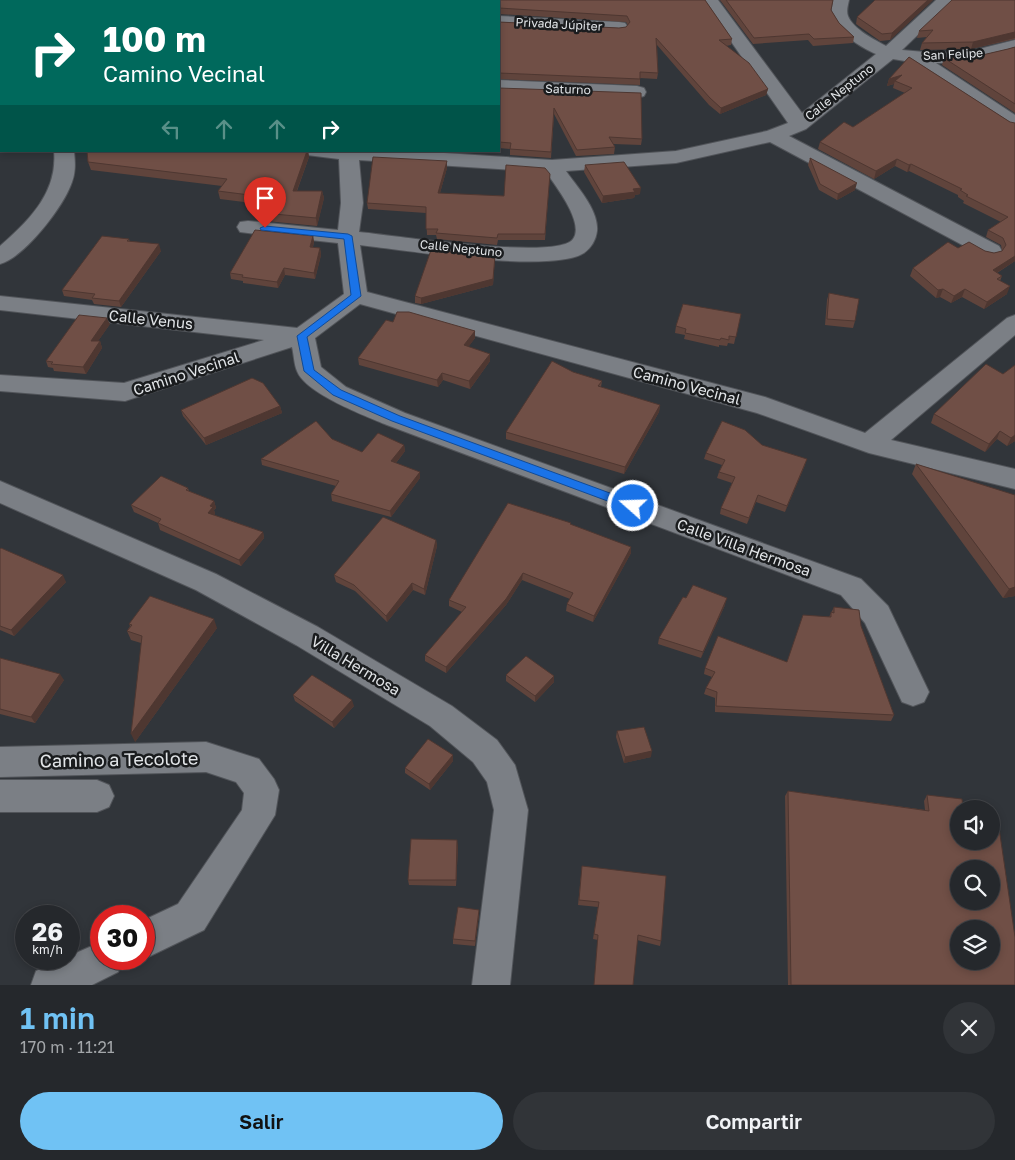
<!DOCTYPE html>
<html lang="es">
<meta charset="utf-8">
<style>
body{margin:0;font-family:"Golos Text",sans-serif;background:#313438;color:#f1f3f6;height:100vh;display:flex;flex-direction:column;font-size:19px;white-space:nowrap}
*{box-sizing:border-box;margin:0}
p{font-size:16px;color:#a3a6a9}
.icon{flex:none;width:28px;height:28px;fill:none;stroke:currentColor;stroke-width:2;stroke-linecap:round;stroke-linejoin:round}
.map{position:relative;height:985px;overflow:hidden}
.sheet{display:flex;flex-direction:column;background:#25282c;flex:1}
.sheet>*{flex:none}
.guide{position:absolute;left:0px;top:0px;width:500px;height:152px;box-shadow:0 2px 8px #0003,0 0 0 1px #424448;background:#00695c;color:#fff;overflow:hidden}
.tools{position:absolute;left:950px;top:800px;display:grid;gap:10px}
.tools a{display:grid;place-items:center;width:50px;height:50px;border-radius:50%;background:#25282c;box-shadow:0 2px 8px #0003,0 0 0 1px #424448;font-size:25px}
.speed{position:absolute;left:15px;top:905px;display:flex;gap:10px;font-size:25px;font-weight:700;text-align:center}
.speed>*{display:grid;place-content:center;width:65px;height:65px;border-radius:50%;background:#25282c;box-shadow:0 2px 8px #0003,0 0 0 1px #424448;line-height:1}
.speed small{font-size:12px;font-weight:400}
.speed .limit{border:8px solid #d22;background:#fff;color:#111}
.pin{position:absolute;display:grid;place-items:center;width:42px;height:42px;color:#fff;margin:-51px -21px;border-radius:50% 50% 50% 0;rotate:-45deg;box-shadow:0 0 5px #0007}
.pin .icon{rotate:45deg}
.me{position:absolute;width:55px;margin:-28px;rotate:290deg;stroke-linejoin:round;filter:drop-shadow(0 0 4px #0008)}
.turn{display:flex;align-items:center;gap:18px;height:105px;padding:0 20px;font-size:22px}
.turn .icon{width:65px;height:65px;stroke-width:2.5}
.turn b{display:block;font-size:35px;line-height:42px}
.lanes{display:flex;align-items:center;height:48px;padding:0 20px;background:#0003;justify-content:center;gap:25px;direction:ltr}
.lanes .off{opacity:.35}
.round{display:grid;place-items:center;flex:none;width:52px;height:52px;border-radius:26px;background:#313438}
.summary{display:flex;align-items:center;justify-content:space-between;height:85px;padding:0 20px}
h1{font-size:30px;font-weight:600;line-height:38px;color:#70c2f4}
.action{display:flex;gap:10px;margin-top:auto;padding:10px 20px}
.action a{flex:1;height:58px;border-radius:30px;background:#70c2f4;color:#111;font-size:20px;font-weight:600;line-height:58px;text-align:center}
.action a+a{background:#313438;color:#f1f3f6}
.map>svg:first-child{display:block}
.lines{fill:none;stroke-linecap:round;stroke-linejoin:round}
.minor-casing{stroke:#515459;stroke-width:2}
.minor{fill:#7b7f85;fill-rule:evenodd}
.wall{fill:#60443c}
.shaded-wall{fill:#4e3731}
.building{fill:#704f46;stroke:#4e3731;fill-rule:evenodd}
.route{fill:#1a73e8;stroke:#114b97}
.labels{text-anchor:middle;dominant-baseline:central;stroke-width:5;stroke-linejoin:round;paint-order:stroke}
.far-street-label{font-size:12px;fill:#e2e5e8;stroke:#1a1c1e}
.street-label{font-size:15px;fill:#e2e5e8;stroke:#1a1c1e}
.near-street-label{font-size:18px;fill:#e2e5e8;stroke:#1a1c1e}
</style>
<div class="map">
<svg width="1015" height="985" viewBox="0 0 1015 985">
<rect width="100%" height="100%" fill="#31353a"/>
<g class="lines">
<defs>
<path id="minor" d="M702,0H718L802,113L876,54C858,46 839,33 831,15L833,0H849C848,5 846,11 848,16C853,29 875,40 886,46L936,0H954L902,50L936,53L971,51L1015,40V51C990,61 962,63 936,63L1015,115V129L1008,127L936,81L911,62L893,59L806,129L789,136L999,246L1002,251L999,256L991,258L983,256L770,142L676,163L566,171C577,187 599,210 597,231C596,240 591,248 584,253C551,274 404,250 360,245L367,292L765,397L865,433L1007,318L1015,315V335L891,440L1015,469V489L869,453L757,413L360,304L315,338L321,367L346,387L405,413L861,579L888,606L929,692L924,702L913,706L902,702L865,623L841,595L387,425C365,416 305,393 297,371C294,364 294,355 292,347L125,401L0,391V375L124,383L264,340L0,310V296L297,328L344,294L338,243L248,233L240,232L237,227L240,222L248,221L338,230L341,203L339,159L307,155L304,151H413L552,160L676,151L767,131L788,123ZM359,160L546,172C555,185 585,223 573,239C558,261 391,235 359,232L363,203Z
M499,16L619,22L625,23L628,27L625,31L619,32L499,26Z
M499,80L637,86L644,88L646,92L644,96L637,98L499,92Z
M0,90L1,91V103L0,102Z
M54,151H74C75,162 76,171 72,182C64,206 25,257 0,264V246C29,221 58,192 54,151Z
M0,481L216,574L318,627L452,706L497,740L515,765L528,810L510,985H472L494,810L487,782L473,762L430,726L296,645L196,590L0,503Z
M206,742L259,759L274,779L279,790L275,815L204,930L144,959V920L178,904L242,810L244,793L236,782L206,772L0,777V747Z
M0,780H97L109,785L114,796L109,807L97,812H0Z
M101,942V959H124L118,972L92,985H31L36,971L63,959H69V956Z"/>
</defs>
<!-- minor casing -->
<use href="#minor" class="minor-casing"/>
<!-- minor -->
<use href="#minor" class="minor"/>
</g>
<!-- wall -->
<path class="wall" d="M308,0H371L370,1H325Z
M705,0L732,39L731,45L726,46L768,89L766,95L720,114L709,105L657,45L658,73L657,79L640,78V85L499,79V21V22L619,28L626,27L628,25L626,22L499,14V1Z
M720,0H833L831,10L839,23L854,37L853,43L813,46L808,40L753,44Z
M933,0L890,40L880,41L856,24L857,17Z
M1015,0V39L971,49L920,50L922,43L927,37L917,38L919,31Z
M1,19V42L0,41V20Z
M1015,47V113L942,65L944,58L978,56L1008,49Z
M909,57L1010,122L1015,261L997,273L1002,276L1000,281L1007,294L984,309L962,297L951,303L940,297L936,298L910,276L913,268L958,248L985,251L994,253L1002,251L1001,245L986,237L988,230L1001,222L963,203L964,201L958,197V195L909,171L907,172L895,166L874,179L818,149L820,142L853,127L905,93L893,88L894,84L887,86L889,79Z
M1,64V81H0V65Z
M499,86V88L642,139L641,145L613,144L615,147L614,154L576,156L554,114L551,158L510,155V149L499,148Z
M87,151H308L309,157L297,191H322L324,198L317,226L266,221L264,213L269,205L220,199L218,191L222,186L91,170L88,162Z
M810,158L855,190L837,200L819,190L808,165Z
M585,165L640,194L635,195L634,198L602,203L584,172Z
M447,168L440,193L504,196L550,174L545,240H498L497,245L437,239L436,235H427L426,213L368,209L367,203Z
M313,236L314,242L313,247L320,248L321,255L315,279L285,275L278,288L243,283V281L231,279L230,273Z
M129,239L130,242L161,251L121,307L94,304L92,300L64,296L62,290Z
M495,256L493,285L421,304L415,303V296Z
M829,293L855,321L853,328L825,325L827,300Z
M741,314L734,344L728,343L727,346L719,345V347L684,339L685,335L675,333L676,326Z
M393,322L475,331V338L468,347L490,354V361L470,389L443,380L438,387L359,365L358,358Z
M110,324L98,341H100L102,348L86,374L54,371L53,368L48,367L46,361Z
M1015,365V441L1007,446L997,439L985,452L931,423L934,414L1003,374Z
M573,372L602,381L601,387L660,405L659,412L624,474L506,439V432Z
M280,406L282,413L206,445L183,416L181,410Z
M332,439L362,452L404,445L405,451L396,463L420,478L391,517L332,501L331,494L336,486L262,465L261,459Z
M762,445L805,465L785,512L756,502L747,524L720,514L721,508L732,483L717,478L719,472L722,465L704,459L706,453Z
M916,464L1015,596L1003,598L912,474Z
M188,488L189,491L214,501L216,508L214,510L215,514L214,515L263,532L264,538L241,566L160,530L158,523L134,512L131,505Z
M571,525L631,553L593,622L566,611L567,604L570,599L522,580L506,605L446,673L425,661V655L462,612L449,606V600Z
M436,540L437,546L425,595L413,590L387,622L355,591L336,582L334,575Z
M0,549L66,582L14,636L0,630Z
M686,598L725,605L701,658L658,644L659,638Z
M834,607L861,626L894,715L891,721L715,712V698L704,694L706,688L712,677L704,674L705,668L787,662L829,617Z
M129,624L217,628L135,742L141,643L131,640L127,631L130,626Z
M0,658L64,680L35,723L0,714Z
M506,675L554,682L535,702L506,681Z
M293,695L354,706L334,728L295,701Z
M617,731L651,757L624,763L616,737Z
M453,755V761L430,790L405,773V768Z
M788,791L925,810L924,801L927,795L959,809L1015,985H788L785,796Z
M458,846L456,886L409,885L408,880Z
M582,866L661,941L660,946L637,940L633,985H594L598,940L593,939L598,907L578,905Z
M479,910V914L475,946L453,944V939Z"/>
<!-- shaded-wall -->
<path class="shaded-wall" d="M928,0H933L890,40L892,33Z
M1015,32V38L971,49L973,42Z
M902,75L895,81L894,84L887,86L889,79Z
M768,89L766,95L720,114L721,108Z
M307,151H308L309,157L294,198L293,191Z
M897,159L895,166L874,179L876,171Z
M447,161V168L438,200V193Z
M911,164L909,171L907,172L909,165Z
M857,183L855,190L837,200L838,194Z
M641,188L640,194L635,195L634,198L602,203L603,196L633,189Z
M322,191L324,198L317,226L316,218Z
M313,236L314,242L311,253L310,247Z
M159,244L161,251L121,307L119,301Z
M320,248L321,255L315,279L314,273Z
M495,256L493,285L421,304V298Z
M1015,256V261L990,277L993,270Z
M284,268L285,275L278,288L277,282Z
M1010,286L1007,294L984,309L987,302Z
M943,289L940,297L936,298L938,290Z
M965,289L962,297L951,303L954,296Z
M107,318L110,324L94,347L91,341Z
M475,331V338L464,353V345Z
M100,341L102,348L86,374L83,367Z
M490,354V361L470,389L469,381Z
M442,373L443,380L438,387L437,380Z
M660,405L659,412L624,474L625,467Z
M280,406L282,413L206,445L204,438Z
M1000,431L997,439L985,452L989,444Z
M1015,435V441L1007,446L1011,438Z
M404,445L405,451L392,468L391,461Z
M807,459L805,465L785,512L787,506Z
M420,472V478L391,517L390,511Z
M758,495L756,502L747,524L749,518Z
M214,501L216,508L214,510L215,514L210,519L208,513L210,506Z
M263,532L264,538L241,566L239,560Z
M436,540L437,546L425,595L424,589Z
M631,547V553L593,622L594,616Z
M523,573L522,580L506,605L446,673V667Z
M63,575L66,582L14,636L11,630Z
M412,583L413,590L387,622L386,616Z
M1015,587V596L1003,598L1009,589Z
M727,598L725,605L701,658L703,652Z
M214,619L217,628L135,742L131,734Z
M60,674L64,680L35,723L31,717Z
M554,676V682L535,702V696Z
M352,700L354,706L334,728L332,722Z
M652,751L651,757L624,763L625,757Z
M453,755V761L430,790L429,784Z
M457,840L458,846L456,886V880Z
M479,910V914L475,946V941Z"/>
<!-- building -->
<path class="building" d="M23,0H292L291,1H22Z
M424,0H705L732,39L719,40L749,63L768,89L721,108L710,98L656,38L658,73L640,72V79L499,73V21V22L619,28L626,27L630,22L627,16L499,8V1H424Z
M726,0H833L831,10L839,23L854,37L814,39L809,34L754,38Z
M875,0H928L892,33L882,34L857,17Z
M952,0H1015V32L973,42L922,43L933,30L919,31Z
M1,19V35H0V20Z
M1015,47V104L944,58L978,56L1008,49Z
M909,57L1010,122L1015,123V256L993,270L1002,276L997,279L1010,286L987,302L965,289L954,296L943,289L938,290L913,268L948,242L958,248L969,242L985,251L994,253L1002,251L1006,245L1003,238L988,230L1008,217L966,196L968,195L960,190L962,189L911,164L909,165L897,159L876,171L820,142L844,122L853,127L912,88L895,81L902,75L889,79Z
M1,64V74H0V65Z
M499,86V88L641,93L642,139L609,137L615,147L577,150L554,108L551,152L510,149L511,143L499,142Z
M87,151H307L293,191H322L316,218L264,213L273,198L218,191L227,179L88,162Z
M373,157L447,161L438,193L504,196L506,165L545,168L550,174L545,234H498L497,238L436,233L438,229H426V207L367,203Z
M810,158L857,183L838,194L820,184Z
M624,162L641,188L633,189L635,192L603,196L585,165Z
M255,230L313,236L310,247L320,248L314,273L284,268L277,282L242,277L243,275L230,273Z
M102,236L129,239L127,241L159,244L119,301L92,298L95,294L62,290Z
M431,250L495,256L493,279L421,298L415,296Z
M829,293L859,299L855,321L827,319Z
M683,304L741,314L736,337L729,336V340L721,338L720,340L685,333L686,329L676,326Z
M397,312H409L475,331L464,345L490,354L469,381L442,373L437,380L358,358L386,320L393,322Z
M79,315L107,318L91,341H100L83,367L51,364L53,362L46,361Z
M552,361L573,372L602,381L598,386L660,405L625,467L506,432Z
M986,364L1003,374L1015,365V435L1011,438L1000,431L989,444L934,414Z
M252,378L263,383L280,406L204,438L181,410Z
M316,421L332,439L362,452L378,433L404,445L391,461L420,472L390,511L331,494L339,481L261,459Z
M722,421L745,430L762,445L807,459L787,506L758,495L749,518L721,508L735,477L719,472L725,460L706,453Z
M916,464L1015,495V587L1009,589Z
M161,476L188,488L186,490L214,501L210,506L213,507L208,513L263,532L239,560L158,523L161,519L131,505Z
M508,503L571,523L570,524L631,547L594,616L567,604L573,593L523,573L506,599L446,667L425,655L466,607L449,600Z
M383,517L436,540L424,589L412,583L386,616L354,585L334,575Z
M1,548L63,575L11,630L0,626V549Z
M693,585L727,598L703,652L659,638L683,597L686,598Z
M150,596L214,619L131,734L142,636L127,631L132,625L129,624Z
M834,607L859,610L861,626L894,715L716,706L717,692L706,688L715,672L705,668L718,636L787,662L803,615L831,617V612L834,613Z
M526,656L554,676L535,696L506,675Z
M0,658L60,674L31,717L0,709Z
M312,675L352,700L332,722L293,695Z
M644,727L652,751L625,757L617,731Z
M428,739L453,755L429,784L405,768Z
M788,791L929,811L927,795L962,799L963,809H959V841H991V820L998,821L1015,937V985H791ZM959,869H991V901H959ZM959,929H991V961H959Z
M411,839L457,840L456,880H408Z
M582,866L666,876L661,941L638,935L633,985H594L598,935L594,934L599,902L579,900Z
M458,907L479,910L475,941L453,939Z"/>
<!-- route -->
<path class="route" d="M265,226L348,234L352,236L361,296L307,337L314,370L341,390L400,416L637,503V509H629L392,421L333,395L304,371L297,336L351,295L344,239L261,230L260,228Z"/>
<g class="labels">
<!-- far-street labels -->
<g class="far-street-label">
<text transform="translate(559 24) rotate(3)">Privada Júpiter</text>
<text transform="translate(953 54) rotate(-3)">San Felipe</text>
<text transform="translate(568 89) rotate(2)">Saturno</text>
<text transform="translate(839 92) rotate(-38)">Calle Neptuno</text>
<text transform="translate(461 248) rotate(6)">Calle Neptuno</text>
</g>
<!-- street labels -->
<g class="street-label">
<text transform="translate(151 319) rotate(6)">Calle Venus</text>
<text transform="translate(186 373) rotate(-18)">Camino Vecinal</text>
<text transform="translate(687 385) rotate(15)">Camino Vecinal</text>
<text transform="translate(744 547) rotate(20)">Calle Villa Hermosa</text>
<text transform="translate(356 665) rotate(31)">Villa Hermosa</text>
</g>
<!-- near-street labels -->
<g class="near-street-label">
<text transform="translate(119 759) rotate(-1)">Camino a Tecolote</text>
</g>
</g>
</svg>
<div class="tools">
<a><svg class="icon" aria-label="sound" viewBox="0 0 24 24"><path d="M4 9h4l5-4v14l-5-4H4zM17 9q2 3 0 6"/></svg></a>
<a><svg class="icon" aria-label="search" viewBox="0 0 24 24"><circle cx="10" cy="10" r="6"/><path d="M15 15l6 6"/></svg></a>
<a><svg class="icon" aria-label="layers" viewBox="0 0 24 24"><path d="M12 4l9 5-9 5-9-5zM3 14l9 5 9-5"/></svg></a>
</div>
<div class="speed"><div>26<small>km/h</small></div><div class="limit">30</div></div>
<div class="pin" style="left:265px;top:228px;background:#d93025"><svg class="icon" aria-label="arrive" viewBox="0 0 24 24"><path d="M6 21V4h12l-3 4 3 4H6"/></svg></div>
<svg class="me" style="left:633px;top:506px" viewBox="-20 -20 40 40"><circle r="17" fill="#1a73e8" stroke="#fff" stroke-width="3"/><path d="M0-11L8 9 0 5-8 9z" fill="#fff"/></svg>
<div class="guide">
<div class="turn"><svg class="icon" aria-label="right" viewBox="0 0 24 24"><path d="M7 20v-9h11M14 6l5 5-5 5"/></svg><div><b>100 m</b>Camino Vecinal</div></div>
<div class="lanes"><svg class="icon off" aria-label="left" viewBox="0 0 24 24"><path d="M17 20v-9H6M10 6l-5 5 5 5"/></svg><svg class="icon off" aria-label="ahead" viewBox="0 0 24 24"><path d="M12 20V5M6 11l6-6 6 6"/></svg><svg class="icon off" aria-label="ahead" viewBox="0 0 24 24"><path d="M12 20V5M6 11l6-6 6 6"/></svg><svg class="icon" aria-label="right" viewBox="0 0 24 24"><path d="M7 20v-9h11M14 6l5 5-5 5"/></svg></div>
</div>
</div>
<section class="sheet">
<div class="summary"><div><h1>1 min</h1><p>170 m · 11:21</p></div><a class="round"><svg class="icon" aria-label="close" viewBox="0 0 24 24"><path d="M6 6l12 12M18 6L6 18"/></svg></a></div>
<div class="action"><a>Salir</a><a>Compartir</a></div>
</section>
